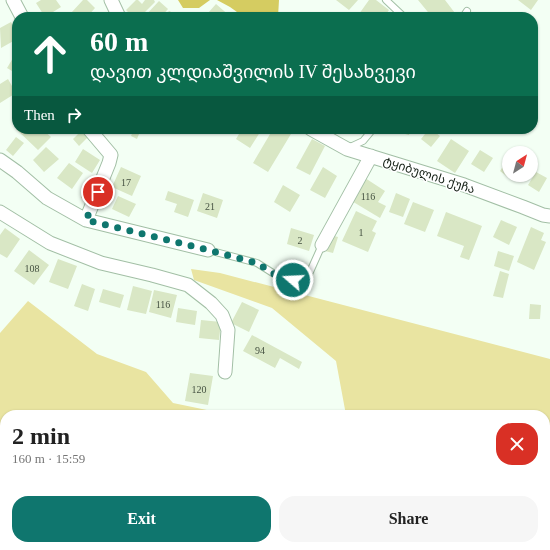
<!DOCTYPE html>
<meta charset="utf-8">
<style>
body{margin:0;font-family:"Times New Roman","Noto Sans Georgian",serif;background:#f6f6f6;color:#222;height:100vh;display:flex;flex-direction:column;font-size:15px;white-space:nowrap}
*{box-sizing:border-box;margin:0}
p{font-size:13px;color:#767676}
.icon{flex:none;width:22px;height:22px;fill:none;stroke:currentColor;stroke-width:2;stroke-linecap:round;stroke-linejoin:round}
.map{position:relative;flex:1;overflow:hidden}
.side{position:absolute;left:0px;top:410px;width:550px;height:140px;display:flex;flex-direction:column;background:#fff;border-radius:16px 16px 0 0;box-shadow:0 1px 3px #0004}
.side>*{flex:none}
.hud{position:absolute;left:12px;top:12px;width:526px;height:122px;border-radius:16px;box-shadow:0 1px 3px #0004;background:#0b6e4f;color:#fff;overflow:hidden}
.needle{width:26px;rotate:36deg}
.tools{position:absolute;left:502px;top:146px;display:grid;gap:8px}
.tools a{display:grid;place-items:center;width:36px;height:36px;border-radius:50%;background:#fff;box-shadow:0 1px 3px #0004;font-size:20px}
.pin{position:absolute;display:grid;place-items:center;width:34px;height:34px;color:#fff;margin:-17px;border:2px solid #fff;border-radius:50%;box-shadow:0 1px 4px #0007}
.me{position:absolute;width:44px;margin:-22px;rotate:289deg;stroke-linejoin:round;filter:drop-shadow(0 0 3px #0008)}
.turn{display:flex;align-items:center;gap:14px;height:84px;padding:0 12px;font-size:18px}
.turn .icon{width:52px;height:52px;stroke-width:2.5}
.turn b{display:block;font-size:28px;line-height:34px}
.then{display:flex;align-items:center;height:38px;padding:0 12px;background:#0003;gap:8px;font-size:15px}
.round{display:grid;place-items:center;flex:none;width:42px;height:42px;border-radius:16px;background:#f6f6f6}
.summary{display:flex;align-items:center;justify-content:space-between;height:68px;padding:0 12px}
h1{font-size:24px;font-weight:600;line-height:30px}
.primary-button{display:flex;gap:8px;margin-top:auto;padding:8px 12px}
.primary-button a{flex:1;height:46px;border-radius:16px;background:#0f766e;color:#fff;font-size:16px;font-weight:600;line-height:46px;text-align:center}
.primary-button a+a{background:#f6f6f6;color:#222}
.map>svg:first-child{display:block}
.green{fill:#e9e4a1}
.forest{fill:#d5cc61}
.building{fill:#d9e7c5}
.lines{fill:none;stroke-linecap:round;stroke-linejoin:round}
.lane-casing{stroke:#a2bfa5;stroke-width:8}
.street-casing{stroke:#a2bfa5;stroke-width:15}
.lane{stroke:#fff;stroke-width:6}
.street{stroke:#fff;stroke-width:13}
.route{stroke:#0f766e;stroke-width:7;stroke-dasharray:0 12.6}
.labels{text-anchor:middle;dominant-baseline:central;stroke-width:3;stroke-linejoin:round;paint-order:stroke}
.number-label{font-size:10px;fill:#465242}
.street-label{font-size:12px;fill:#152016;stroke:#fff}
</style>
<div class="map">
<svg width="550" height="550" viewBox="0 0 550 550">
<rect width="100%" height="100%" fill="#f3fff4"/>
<!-- green -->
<path class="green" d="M191,269L220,273L550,359V550H8L6,545H545V415H346L336,361L272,308L194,280Z
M28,301L97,354L146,372L173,403L231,415H5V544L0,534V333Z"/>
<!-- forest -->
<path class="forest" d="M178,0H210L199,8H183Z
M217,0H279L278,17H244L230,7Z"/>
<!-- building -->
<path class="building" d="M41,0H56L61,7L45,17L36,3Z
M83,0H87L95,8L87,17H75L71,13Z
M136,0H138L142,4L145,0H154L155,2L140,17H133L126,10Z
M336,0H358L349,10Z
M369,0H376L389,10L384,17H363L359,14Z
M418,0H445L458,17H432Z
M518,0H538L531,10Z
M159,1L168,9L161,17H144Z
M216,4L231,17H213L208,13Z
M169,11L183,17H164Z
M11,22L17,34V39L1,48L0,28Z
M16,53L17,54V74L7,68Z
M8,79L16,93L0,103V84Z
M16,129H42L51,137L38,150Z
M134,129H141L137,139L131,136Z
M242,129H262L250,148L236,139Z
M273,129H294L268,172L253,163Z
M395,129H410L409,135L394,131Z
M429,129H431L440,136L431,147L421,139Z
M82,130L88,137L79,146L73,139Z
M16,137L24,143L13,156L6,150Z
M312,139L325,146L310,175L296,168Z
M451,139L469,151L455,173L437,161Z
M46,147L59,159L44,172L33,160Z
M83,149L100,160L92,173L75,162Z
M480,150L493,158L484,172L471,164Z
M509,157V175H511L509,178L500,171Z
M69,163L83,173L72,189L57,178Z
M121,167L141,176L132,196L112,187Z
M323,167L337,176L325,198L310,190Z
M536,172L547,178L539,192L528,185Z
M365,178L385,191L378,202L386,206L380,218L350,200Z
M283,185L300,195L290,212L274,202Z
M85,186L94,189L90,201L81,198Z
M168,191L194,200L188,217L174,212L177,204L165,200Z
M203,193L223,200L217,218L197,211Z
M396,193L410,199L403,217L389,212Z
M118,196L136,204L129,217L112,209Z
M413,202L434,210L425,232L404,224Z
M356,211L377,221L372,231L376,233L368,252L342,241Z
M446,212L482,226L469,260L460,257L464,246L437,236Z
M501,220L517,227L509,245L493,237Z
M531,227L544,233L541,240L546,242L534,270L517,262Z
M5,228L20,239L7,258L0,254V235Z
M291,228L314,235L309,251L287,244Z
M330,235L338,237L333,253L325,251Z
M29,250L49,265L34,285L14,271Z
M498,251L514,256L509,271L494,266Z
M58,259L77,266L68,289L49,282Z
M500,271L509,274L503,298L493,296Z
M82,284L95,289L88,311L74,306Z
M133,286L152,291L146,314L127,310Z
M103,289L124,295L120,308L99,302Z
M154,290L177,295L171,318L149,312Z
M242,302L259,310L249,332L231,323Z
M530,304L541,305L540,319H529Z
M178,308L197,311L195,325L176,322Z
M201,320L221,322L219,340L199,338Z
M252,335L302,362L299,369L280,358L275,368L243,351Z
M190,373L213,376L208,405L185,401Z"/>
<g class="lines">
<defs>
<path id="lane" d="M386,0L404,17
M463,17L467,11
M348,148L363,141L373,129
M208,250L257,263L276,275L293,280L305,279L309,274L322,245"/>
<path id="street" d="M13,0L22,17
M111,0L119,17
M311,129L347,149L464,185L523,207L543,215L550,216
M0,160L17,172L47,198L86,220L208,250
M0,212L50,243L101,263L152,275L188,285L211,303L222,315L228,330L225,372
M86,220L109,163L111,155L89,129
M322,245L371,156"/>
</defs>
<!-- lane casing -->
<use href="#lane" class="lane-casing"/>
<!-- street casing -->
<use href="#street" class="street-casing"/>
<!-- lane -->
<use href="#lane" class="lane"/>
<!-- street -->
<use href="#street" class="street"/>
</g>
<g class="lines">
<!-- route -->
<path class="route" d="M98,192L86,220L208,250L257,263L276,275L293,280"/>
</g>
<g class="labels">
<!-- number labels -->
<g class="number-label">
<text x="126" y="182">17</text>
<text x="368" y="196">116</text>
<text x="210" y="206">21</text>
<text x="361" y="232">1</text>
<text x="300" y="240">2</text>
<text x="32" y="268">108</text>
<text x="163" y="304">116</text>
<text x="260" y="350">94</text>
<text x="199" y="389">120</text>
</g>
<!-- street labels -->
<g class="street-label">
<text transform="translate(429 175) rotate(18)">ტყიბულის ქუჩა</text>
</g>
</g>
</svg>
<div class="tools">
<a><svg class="needle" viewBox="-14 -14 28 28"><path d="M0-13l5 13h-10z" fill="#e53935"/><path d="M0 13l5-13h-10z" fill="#767676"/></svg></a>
</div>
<div class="pin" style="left:98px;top:192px;background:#d93025"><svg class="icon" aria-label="arrive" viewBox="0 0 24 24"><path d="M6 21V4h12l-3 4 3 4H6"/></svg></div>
<svg class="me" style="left:293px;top:280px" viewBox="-20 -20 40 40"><circle r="17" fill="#0f766e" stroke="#fff" stroke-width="3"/><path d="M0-11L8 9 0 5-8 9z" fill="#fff"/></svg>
<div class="hud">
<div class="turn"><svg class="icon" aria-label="ahead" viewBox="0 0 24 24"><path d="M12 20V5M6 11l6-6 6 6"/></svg><div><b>60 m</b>დავით კლდიაშვილის IV შესახვევი</div></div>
<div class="then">Then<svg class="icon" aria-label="right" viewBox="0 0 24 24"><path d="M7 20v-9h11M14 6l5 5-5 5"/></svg></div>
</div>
<section class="side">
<div class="summary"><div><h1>2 min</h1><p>160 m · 15:59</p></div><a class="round" style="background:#d93025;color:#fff"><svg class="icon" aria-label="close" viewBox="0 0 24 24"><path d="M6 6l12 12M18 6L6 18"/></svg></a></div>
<div class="primary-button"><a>Exit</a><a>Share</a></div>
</section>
</div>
